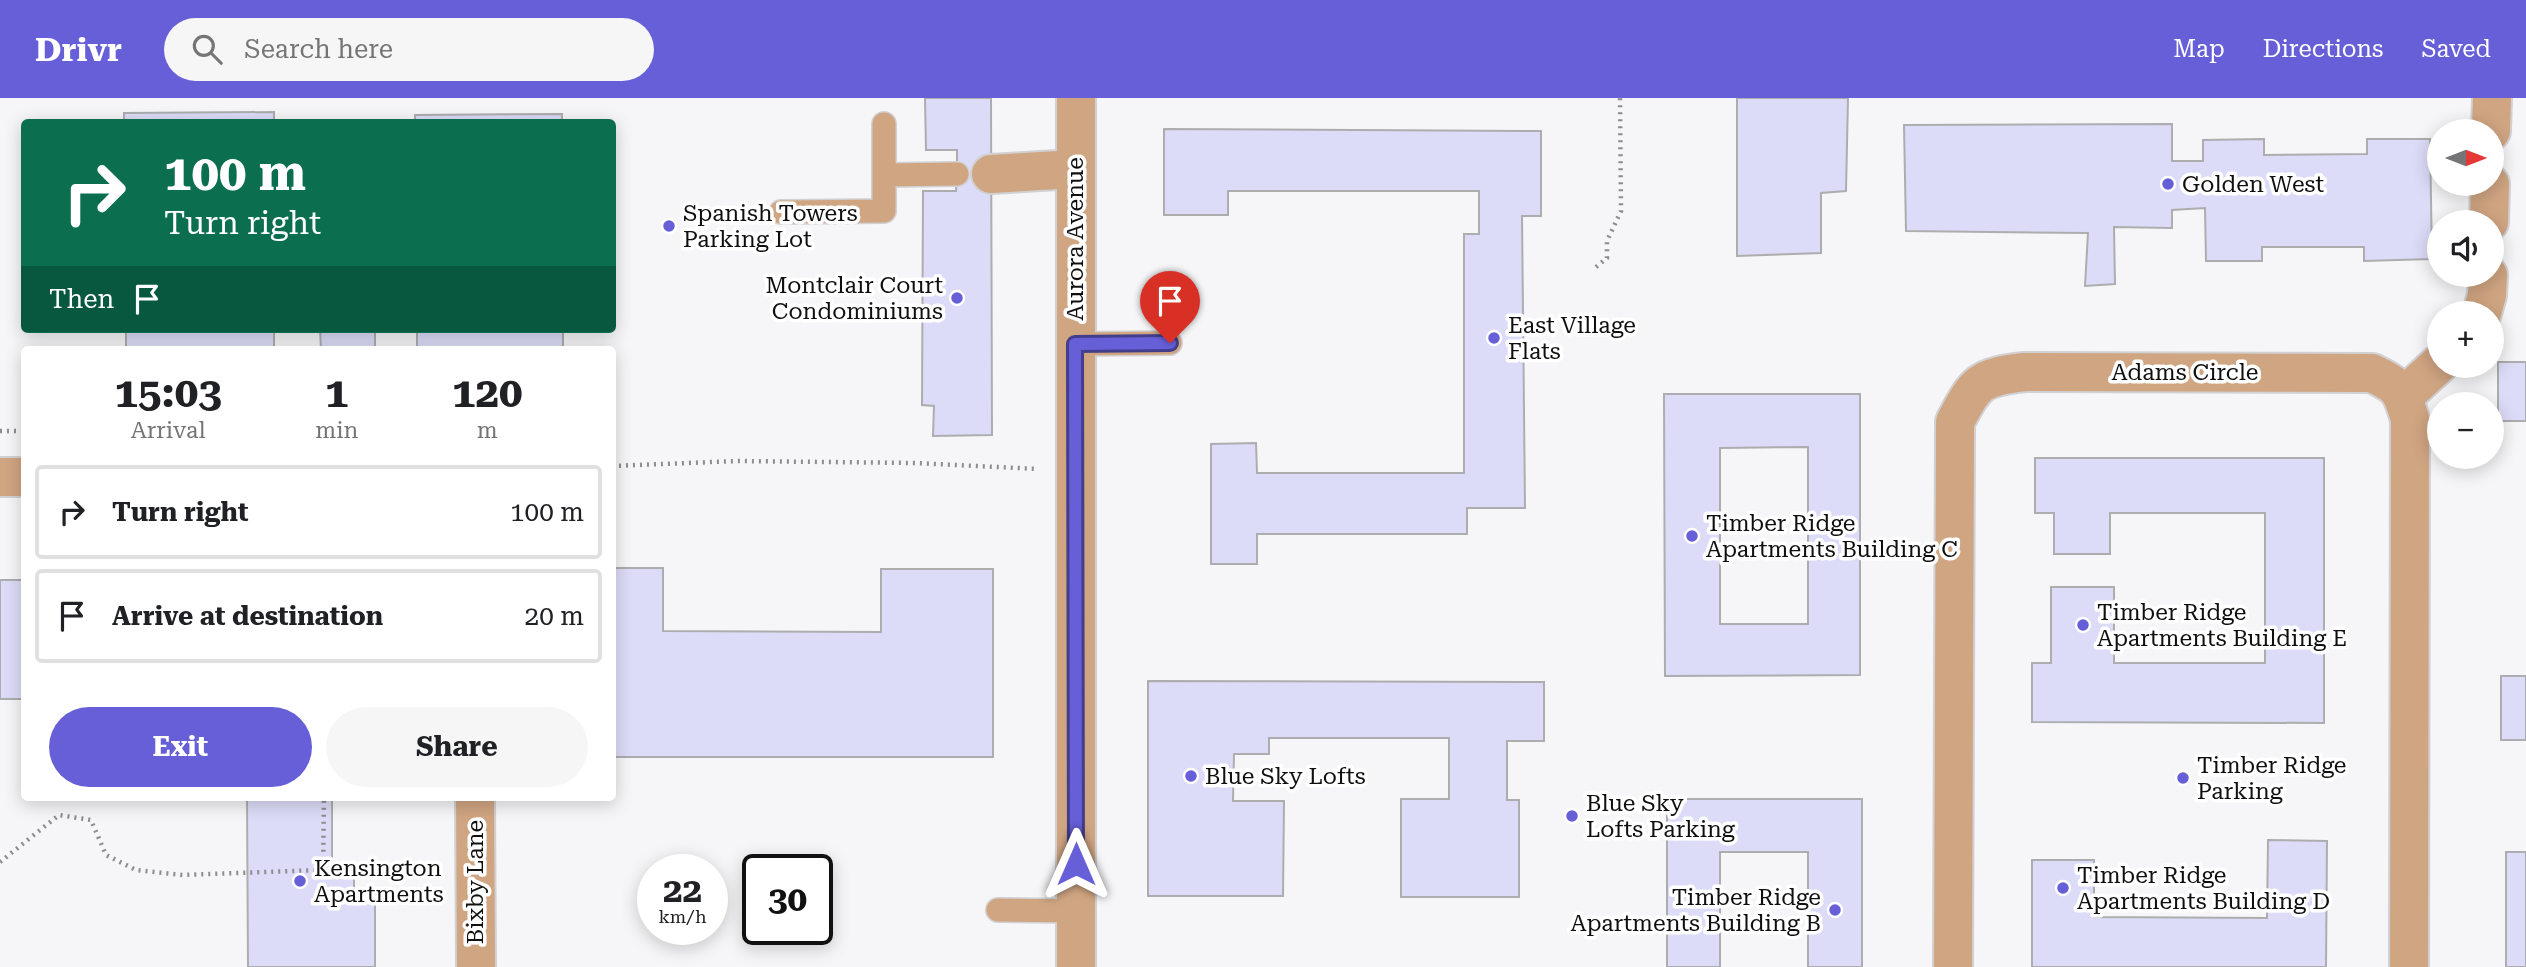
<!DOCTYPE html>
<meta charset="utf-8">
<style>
body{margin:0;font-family:"Roboto Serif",serif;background:#f6f6f6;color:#202124;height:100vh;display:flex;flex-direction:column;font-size:26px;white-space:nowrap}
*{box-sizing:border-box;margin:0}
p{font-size:23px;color:#757577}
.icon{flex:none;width:38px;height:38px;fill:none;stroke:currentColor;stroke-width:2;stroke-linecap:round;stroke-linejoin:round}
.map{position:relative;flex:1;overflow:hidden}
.details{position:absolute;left:21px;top:248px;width:595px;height:455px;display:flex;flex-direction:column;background:#fff;border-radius:7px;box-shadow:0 4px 18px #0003}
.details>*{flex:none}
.guide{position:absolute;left:21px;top:21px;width:595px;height:214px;border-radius:7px;box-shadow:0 4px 18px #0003;background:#0b6e4f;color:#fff;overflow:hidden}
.needle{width:46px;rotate:90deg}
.fabs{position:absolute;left:2427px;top:21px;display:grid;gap:14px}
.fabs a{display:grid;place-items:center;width:77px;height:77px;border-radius:50%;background:#fff;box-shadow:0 4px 18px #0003;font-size:35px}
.speed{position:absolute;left:637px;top:756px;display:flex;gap:14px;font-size:35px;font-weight:700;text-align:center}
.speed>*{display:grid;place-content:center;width:91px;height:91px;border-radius:50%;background:#fff;box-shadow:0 4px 18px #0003;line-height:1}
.speed small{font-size:18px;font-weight:400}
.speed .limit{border:4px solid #111;border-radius:10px;background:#fff;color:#111}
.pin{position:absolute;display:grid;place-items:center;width:60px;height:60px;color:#fff;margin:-72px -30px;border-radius:50% 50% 50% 0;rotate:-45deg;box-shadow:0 0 7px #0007}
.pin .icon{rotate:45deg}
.me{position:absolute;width:77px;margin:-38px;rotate:0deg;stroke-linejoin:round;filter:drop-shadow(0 0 5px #0008)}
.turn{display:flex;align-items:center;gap:24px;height:147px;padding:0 28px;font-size:32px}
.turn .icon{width:91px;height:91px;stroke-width:2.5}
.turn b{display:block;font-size:49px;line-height:60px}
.then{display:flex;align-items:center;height:66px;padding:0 28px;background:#0003;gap:14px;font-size:26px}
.eta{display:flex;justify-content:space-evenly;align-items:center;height:119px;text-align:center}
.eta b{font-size:42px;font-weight:700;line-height:49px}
.cta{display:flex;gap:14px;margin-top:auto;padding:14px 28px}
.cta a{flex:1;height:80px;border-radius:42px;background:#675fd8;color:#fff;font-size:28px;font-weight:700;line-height:80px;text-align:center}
.cta a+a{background:#f6f6f6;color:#202124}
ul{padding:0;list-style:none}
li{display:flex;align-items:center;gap:21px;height:94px;margin:0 14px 10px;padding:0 14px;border:4px solid #e0e0e0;border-radius:7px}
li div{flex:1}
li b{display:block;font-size:26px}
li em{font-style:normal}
header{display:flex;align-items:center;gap:42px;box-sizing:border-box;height:98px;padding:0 35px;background:#675fd8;color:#fff}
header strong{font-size:33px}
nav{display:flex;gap:38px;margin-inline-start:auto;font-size:24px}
.search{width:490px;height:63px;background:#f6f6f6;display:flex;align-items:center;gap:18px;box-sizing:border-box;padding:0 24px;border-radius:38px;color:#757577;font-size:26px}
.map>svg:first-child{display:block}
.building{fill:#dddcf8;stroke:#adadaf;stroke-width:2;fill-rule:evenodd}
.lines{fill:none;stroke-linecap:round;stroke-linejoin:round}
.service-casing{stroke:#d1d1d3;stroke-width:26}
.minor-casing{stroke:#d1d1d3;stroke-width:42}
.path{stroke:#8c8c8e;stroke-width:4.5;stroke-dasharray:2 5;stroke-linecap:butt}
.service{stroke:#d0a582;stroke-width:23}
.minor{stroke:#d0a582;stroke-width:38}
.route-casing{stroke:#433e8c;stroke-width:18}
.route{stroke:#675fd8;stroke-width:12}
.poi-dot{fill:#675fd8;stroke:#fff;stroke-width:2.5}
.labels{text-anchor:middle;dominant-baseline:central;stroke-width:7;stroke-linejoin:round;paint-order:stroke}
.poi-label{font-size:23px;fill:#0f0f10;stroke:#fff;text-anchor:start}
.street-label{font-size:23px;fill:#0f0f10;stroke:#fff}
</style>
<header>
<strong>Drivr</strong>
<div class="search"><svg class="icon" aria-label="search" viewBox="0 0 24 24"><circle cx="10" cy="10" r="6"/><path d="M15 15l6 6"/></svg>Search here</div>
<nav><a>Map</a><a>Directions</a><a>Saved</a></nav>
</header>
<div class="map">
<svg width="2526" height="869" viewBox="0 0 2526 869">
<rect width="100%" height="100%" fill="#f6f6f8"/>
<!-- building -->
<path class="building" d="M925,0H991L992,337L933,338L934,308L922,307L923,93H956L957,76V52H926Z
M1737,0H1848L1846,93L1821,95V155L1737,158Z
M274,14V24H124V15Z
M562,16V24H415V17Z
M2172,26V63H2203V42L2264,41V57L2367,56V41H2430L2432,161L2364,163V149H2262V163H2206L2205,110L2172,112V130L2114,129L2115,186L2085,188L2088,135L1906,133L1904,27Z
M1164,31L1541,33V118H1522L1525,410H1467V436H1257V466H1211V346L1256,345L1257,375H1464V136H1479V93H1228V117H1164Z
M126,231H274V252H126Z
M320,231H375V252H321Z
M417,231H563V252H417Z
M2498,264H2526V323H2498Z
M1664,296H1860V577L1665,578ZM1808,349V526H1720V350Z
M2035,360H2324V625L2032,624V565H2051V489H2114V565H2265V415H2110V456H2054V415H2035Z
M612,470H663V533L881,534V471H993V659H612Z
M0,482H24V601H0Z
M2501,578H2526V642H2501Z
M1148,583L1544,584V643H1507V702H1519V799H1401V701H1449V640H1269V656H1234L1233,703H1284L1283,798H1148Z
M247,700H332V775H354V792H375V869H248Z
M1667,701H1862V869H1808V754H1720V869H1667Z
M2268,742L2327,743L2326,869H2032V762H2094V819L2267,820Z
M2506,754H2526V869H2506Z"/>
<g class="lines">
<defs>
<path id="service" d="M884,26V77L957,76
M781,114L884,113V77
M1075,246L1170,245
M998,812L1076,813"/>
<path id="minor" d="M1076,0V869
M2491,33L2492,0
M991,76L1075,71
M2489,124L2490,86
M2482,215L2487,197L2488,177
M2403,299L2440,265
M0,379H24
M475,700L476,869
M1953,869L1955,324C1976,284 1979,279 2025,274L2372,275C2401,289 2401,292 2410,321L2409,869"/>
</defs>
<!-- service casing -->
<use href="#service" class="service-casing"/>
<!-- minor casing -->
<use href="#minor" class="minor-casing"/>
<!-- path -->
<path class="path" d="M1596,169L1607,160V143L1621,113L1620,0
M0,333H24
M612,368L738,363L915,365L1038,371
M0,764L59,717L91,722L106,757L136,772L183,777L323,772L324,700"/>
<!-- service -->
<use href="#service" class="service"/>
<!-- minor -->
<use href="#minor" class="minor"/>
</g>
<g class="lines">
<defs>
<path id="route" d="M1076,766L1075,246L1170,245"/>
</defs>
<!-- route casing -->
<use href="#route" class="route-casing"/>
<!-- route -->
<use href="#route" class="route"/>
</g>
<!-- markers -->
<g class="poi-dot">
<circle cx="2168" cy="86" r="7"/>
<circle cx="669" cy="128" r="7"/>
<circle cx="957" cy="200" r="7"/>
<circle cx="1494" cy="240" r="7"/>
<circle cx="1692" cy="438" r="7"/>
<circle cx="2083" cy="527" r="7"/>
<circle cx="1191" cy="678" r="7"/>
<circle cx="2183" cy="680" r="7"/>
<circle cx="1572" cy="718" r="7"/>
<circle cx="300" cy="783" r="7"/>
<circle cx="2063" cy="790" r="7"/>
<circle cx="1835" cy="812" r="7"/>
</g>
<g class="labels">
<!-- poi labels -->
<g class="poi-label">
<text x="2182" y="86">Golden West</text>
<text x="683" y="115">Spanish Towers<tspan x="683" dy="26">Parking Lot</tspan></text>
<text x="943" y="187" text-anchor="end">Montclair Court<tspan x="943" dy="26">Condominiums</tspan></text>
<text x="1508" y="227">East Village<tspan x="1508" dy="26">Flats</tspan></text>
<text x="1706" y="425">Timber Ridge<tspan x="1706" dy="26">Apartments Building C</tspan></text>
<text x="2097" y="514">Timber Ridge<tspan x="2097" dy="26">Apartments Building E</tspan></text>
<text x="2197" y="667">Timber Ridge<tspan x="2197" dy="26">Parking</tspan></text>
<text x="1205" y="678">Blue Sky Lofts</text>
<text x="1586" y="705">Blue Sky<tspan x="1586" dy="26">Lofts Parking</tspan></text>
<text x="314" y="770">Kensington<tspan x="314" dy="26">Apartments</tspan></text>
<text x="2077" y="777">Timber Ridge<tspan x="2077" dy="26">Apartments Building D</tspan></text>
<text x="1821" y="799" text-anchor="end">Timber Ridge<tspan x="1821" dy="26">Apartments Building B</tspan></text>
</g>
<!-- street labels -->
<g class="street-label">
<text transform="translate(1075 141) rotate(-90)">Aurora Avenue</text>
<text x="2185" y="274">Adams Circle</text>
<text transform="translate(475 784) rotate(-90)">Bixby Lane</text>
</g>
</g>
</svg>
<div class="fabs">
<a><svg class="needle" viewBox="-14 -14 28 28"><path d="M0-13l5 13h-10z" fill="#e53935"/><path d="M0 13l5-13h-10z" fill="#757577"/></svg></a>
<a><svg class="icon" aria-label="sound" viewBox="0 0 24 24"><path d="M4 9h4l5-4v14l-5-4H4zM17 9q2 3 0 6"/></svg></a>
<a>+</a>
<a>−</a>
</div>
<div class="speed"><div>22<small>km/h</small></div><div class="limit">30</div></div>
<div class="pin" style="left:1170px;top:245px;background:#d93025"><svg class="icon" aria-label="arrive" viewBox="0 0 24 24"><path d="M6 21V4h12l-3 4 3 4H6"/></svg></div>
<svg class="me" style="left:1076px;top:766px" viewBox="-20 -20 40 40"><path d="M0-17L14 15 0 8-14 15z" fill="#675fd8" stroke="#fff" stroke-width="4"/></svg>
<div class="guide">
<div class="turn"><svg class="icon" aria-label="right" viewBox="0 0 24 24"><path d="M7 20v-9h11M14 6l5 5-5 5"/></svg><div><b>100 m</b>Turn right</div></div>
<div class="then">Then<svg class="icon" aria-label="arrive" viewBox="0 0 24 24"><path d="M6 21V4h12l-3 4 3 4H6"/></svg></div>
</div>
<section class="details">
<div class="eta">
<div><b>15:03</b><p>Arrival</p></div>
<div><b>1</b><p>min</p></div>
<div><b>120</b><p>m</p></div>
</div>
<ul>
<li><svg class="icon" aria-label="right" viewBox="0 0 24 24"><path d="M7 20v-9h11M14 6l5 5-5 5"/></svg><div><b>Turn right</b></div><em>100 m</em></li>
<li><svg class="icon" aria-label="arrive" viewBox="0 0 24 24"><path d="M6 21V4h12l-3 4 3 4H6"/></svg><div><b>Arrive at destination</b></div><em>20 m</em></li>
</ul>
<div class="cta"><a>Exit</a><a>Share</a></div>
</section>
</div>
